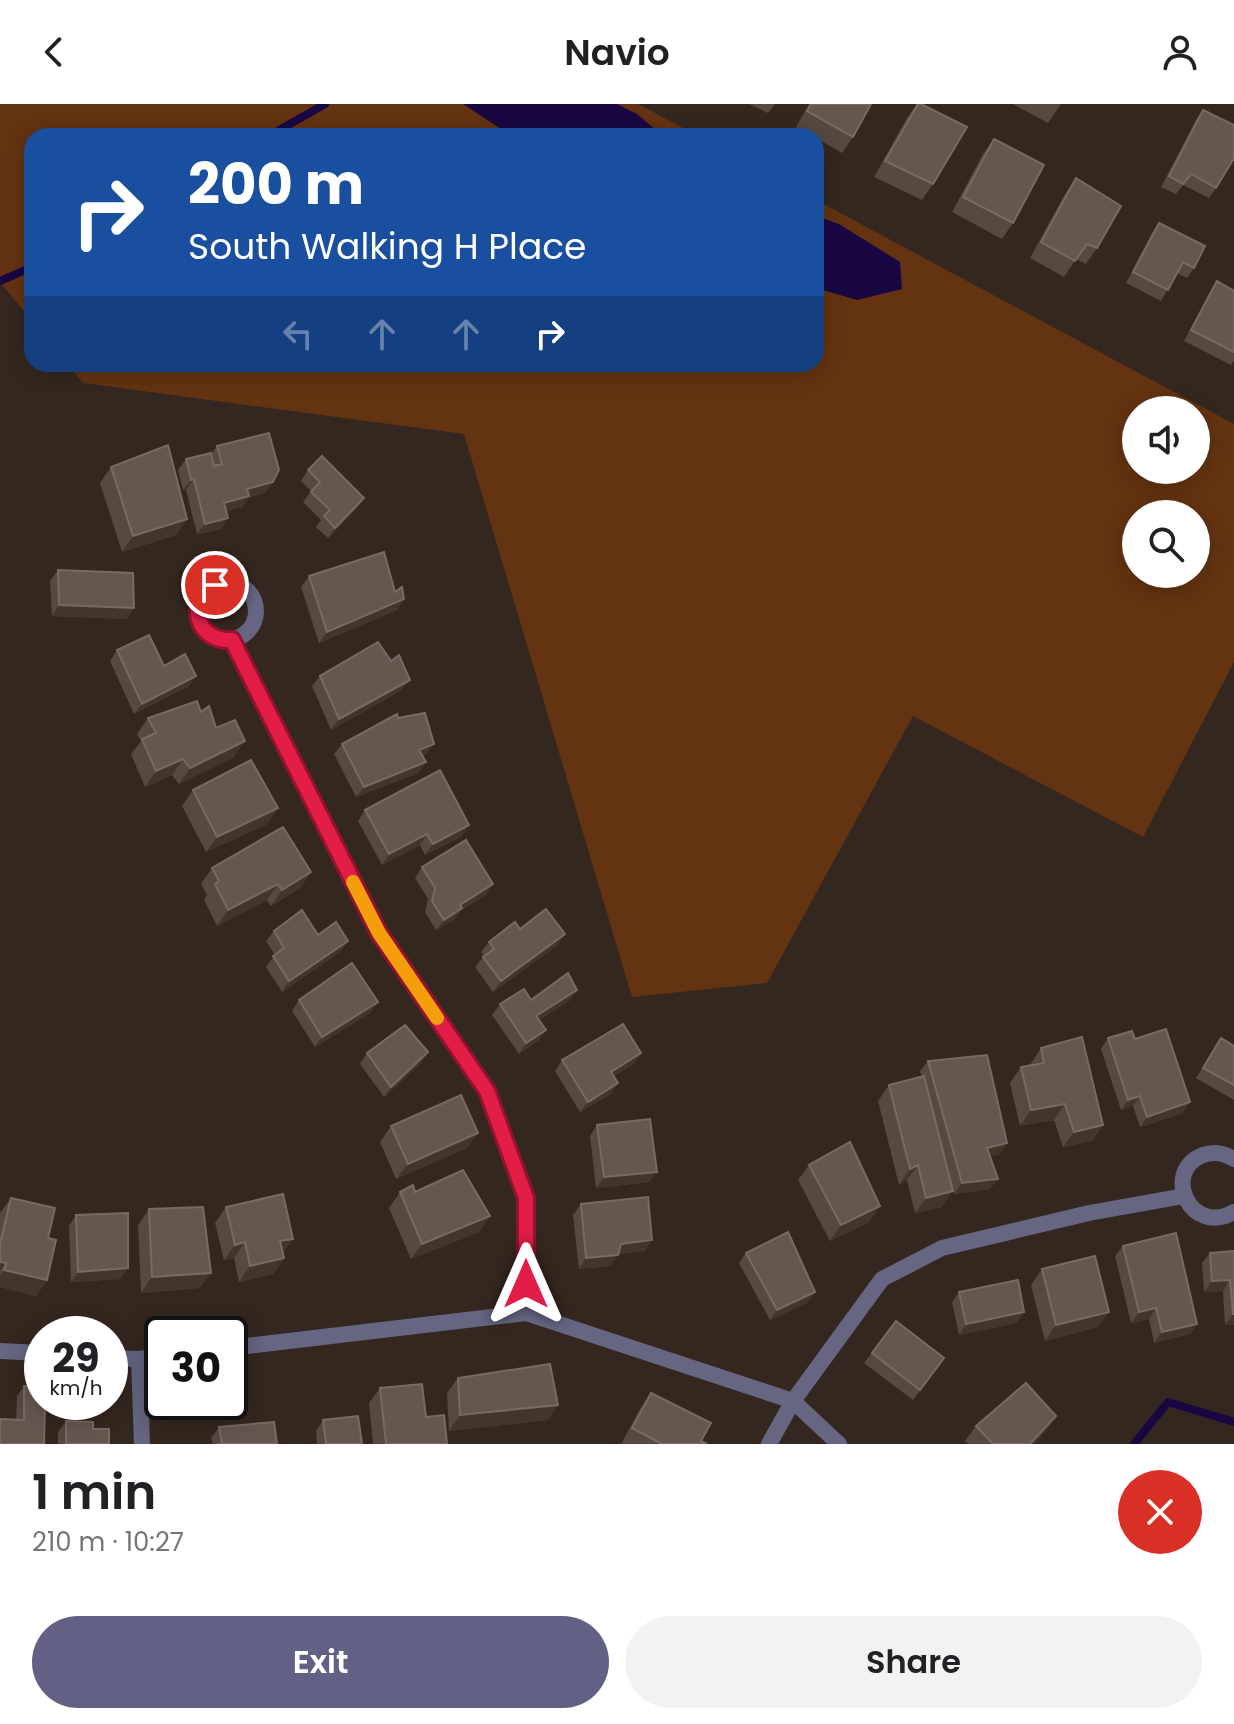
<!DOCTYPE html>
<meta charset="utf-8">
<style>
body{margin:0;font-family:Poppins,sans-serif;background:#f2f2f2;color:#202124;height:100vh;display:flex;flex-direction:column;font-size:30px;white-space:nowrap}
*{box-sizing:border-box;margin:0}
p{font-size:26px;color:#757577}
.icon{flex:none;width:44px;height:44px;fill:none;stroke:currentColor;stroke-width:2;stroke-linecap:round;stroke-linejoin:round}
.map{position:relative;height:1340px;overflow:hidden}
.details{display:flex;flex-direction:column;background:#fff;flex:1}
.details>*{flex:none}
.banner{position:absolute;left:24px;top:24px;width:800px;height:244px;border-radius:24px;box-shadow:0 4px 20px #0003;background:#1a4fa0;color:#fff;overflow:hidden}
.buttons{position:absolute;left:1122px;top:292px;display:grid;gap:16px}
.buttons a{display:grid;place-items:center;width:88px;height:88px;border-radius:50%;background:#fff;box-shadow:0 4px 20px #0003;font-size:40px}
.speed{position:absolute;left:24px;top:1212px;display:flex;gap:16px;font-size:40px;font-weight:700;text-align:center}
.speed>*{display:grid;place-content:center;width:104px;height:104px;border-radius:50%;background:#fff;box-shadow:0 4px 20px #0003;line-height:1}
.speed small{font-size:20px;font-weight:400}
.speed .limit{border:4px solid #111;border-radius:12px;background:#fff;color:#111}
.pin{position:absolute;display:grid;place-items:center;width:68px;height:68px;color:#fff;margin:-34px;border:4px solid #fff;border-radius:50%;box-shadow:0 2px 8px #0007}
.me{position:absolute;width:88px;margin:-44px;rotate:0deg;stroke-linejoin:round;filter:drop-shadow(0 0 6px #0008)}
.turn{display:flex;align-items:center;gap:28px;height:168px;padding:0 32px;font-size:36px}
.turn .icon{width:104px;height:104px;stroke-width:2.5}
.turn b{display:block;font-size:56px;line-height:68px}
.lanes{display:flex;align-items:center;height:76px;padding:0 32px;background:#0003;justify-content:center;gap:40px;direction:ltr}
.lanes .off{opacity:.35}
.round{display:grid;place-items:center;flex:none;width:84px;height:84px;border-radius:42px;background:#f2f2f2}
.overview{display:flex;align-items:center;justify-content:space-between;height:136px;padding:0 32px}
h1{font-size:48px;font-weight:600;line-height:60px}
.action{display:flex;gap:16px;margin-top:auto;padding:16px 32px}
.action a{flex:1;height:92px;border-radius:48px;background:#626084;color:#fff;font-size:32px;font-weight:600;line-height:92px;text-align:center}
.action a+a{background:#f2f2f2;color:#202124}
header{display:flex;justify-content:space-between;align-items:center;height:104px;padding:0 32px;background:#fff;font-size:36px;font-weight:600}
.map>svg:first-child{display:block}
.green{fill:#643311;fill-rule:evenodd}
.water{fill:#180743}
.lines{fill:none;stroke-linecap:round;stroke-linejoin:round}
.stream{stroke:#180743;stroke-width:8}
.minor{stroke:#666582;stroke-width:16}
.wall{fill:#574841}
.shaded-wall{fill:#43352d}
.building{fill:#655750;stroke:#786a63;stroke-width:2}
.route-casing{stroke:#92132f;stroke-width:20}
.route{stroke:#e11d48;stroke-width:14}
.slow{stroke:#f59e0b;stroke-width:14}
</style>
<header><svg class="icon" aria-label="back" viewBox="0 0 24 24"><path d="M15 5l-7 7 7 7"/></svg>Navio<svg class="icon" aria-label="person" viewBox="0 0 24 24"><circle cx="12" cy="8" r="4"/><path d="M4 21q1-7 8-7t8 7"/></svg></header>
<div class="map">
<svg width="1234" height="1340" viewBox="0 0 1234 1340">
<rect width="100%" height="100%" fill="#34271f"/>
<!-- green -->
<path class="green" d="M0,0H638L698,32H32V217L0,178Z
M816,96L1234,320V558L1143,733L913,612L767,879L632,893L464,330L83,279L67,260H816ZM1136,306H1196V366H1136ZM1136,410H1196V470H1136Z"/>
<!-- water -->
<path class="water" d="M463,0H617L637,10L663,32H551L501,25Z
M816,112L839,120L900,158L902,185L857,196L816,184Z"/>
<g class="lines">
<!-- stream -->
<path class="stream" d="M269,32L325,0
M0,177L32,163
M1134,1340L1168,1298L1234,1318"/>
<!-- minor -->
<path class="minor" d="M198 507a29 29 0 1 1 58 0a29 29 0 1 1-58 0Z
M232,536L379,829L487,987L526,1094V1209
M1234,1055C1224,1049 1214,1047 1203,1051C1161,1067 1190,1133 1234,1108
M230,1244L526,1209L793,1297L839,1340
M0,1247L42,1249
M110,1254L139,1255L162,1252
M139,1255L142,1340
M769,1340L793,1297L882,1175L942,1144L1089,1109L1184,1092"/>
</g>
<!-- wall -->
<path class="wall" d="M749,0H775L768,9Z
M809,0H871L853,33L842,49L816,34V32H812L796,23Z
M917,0L933,80L922,96L874,73L907,14Z
M1013,0H1061L1048,19Z
M1203,6L1216,84L1209,94L1183,81L1176,90L1161,83L1196,16Z
M994,35L1013,119L1002,135L952,108L983,50Z
M1076,74L1097,144L1086,160L1076,155L1064,173L1030,154L1065,90Z
M1159,119L1194,164L1187,174L1177,169L1161,197L1126,179L1152,129Z
M1217,177L1234,187V257L1231,261L1184,237L1210,188Z
M217,342L273,378L265,389L249,393L242,403L226,407L228,414L221,425L197,430L186,386H183L178,366L186,355L211,350Z
M111,363L187,415L176,431L122,448L100,379Z
M308,366L356,405L328,434L316,423L321,416L303,398L311,387L301,377Z
M58,466L127,515L52,512L50,477Z
M309,472L395,488L404,495L397,506L319,539L301,483Z
M117,546L164,562L189,582L134,610L110,557Z
M320,572L402,586L331,626L312,582Z
M201,608L216,624L234,653L179,680L172,671L145,683L131,650L141,637L137,630L148,614Z
M398,614L426,650L422,652L426,658L418,669L356,693L334,650L342,640Z
M193,686L278,704L267,720L206,748L182,702Z
M365,706L462,732L425,751L420,741L382,761L358,717Z
M422,763L486,791L461,806L455,815L436,826L425,808L428,795L415,774Z
M212,764L311,768L300,784L271,802L267,796L217,822L204,796L207,791L201,780Z
M520,825L558,841L493,888L475,863L484,852L481,848L489,838Z
M274,827L318,831L348,837L340,848L282,888L266,863L275,851L266,837Z
M577,886L569,897L539,916L546,926L539,936L519,950L492,911L500,900L531,896Z
M299,896L378,898L370,909L315,943L292,907Z
M1108,934L1135,935L1183,1009L1140,1023L1133,1002L1121,1006L1101,945Z
M1221,934L1234,942V996L1196,974Z
M1041,944L1103,1021L1092,1037L1063,1043L1054,1016L1020,1022L1010,979L1021,963L1030,961Z
M367,949L421,959L384,993L360,960Z
M562,956L634,960L614,972L611,990L580,1008L555,967Z
M928,957L1007,1039L1000,1050L990,1052V1085L954,1090L946,1061L942,1103L915,1109L907,1076L899,1081L878,997L889,981L922,973L920,967Z
M597,1021L649,1078L596,1084L590,1032Z
M391,1022L478,1029L467,1044L396,1075L380,1038Z
M809,1061L880,1102L869,1118L830,1137L798,1076Z
M400,1088H415L490,1112L479,1128L411,1155L389,1104Z
M11,1094L48,1134L47,1176L36,1192L0,1183V1109Z
M581,1100L645,1147L618,1150L610,1162L579,1165L573,1111Z
M226,1103L283,1149L284,1154L273,1170L239,1178L234,1154L224,1156L215,1119Z
M149,1105L200,1184L141,1189L138,1121Z
M76,1111L128,1164L120,1175L71,1178L69,1122Z
M1123,1142L1197,1220L1190,1230L1154,1239L1149,1215L1131,1219L1115,1152Z
M1234,1147V1221H1225L1223,1187L1204,1188L1202,1159L1210,1149Z
M746,1149L815,1188L807,1199L770,1216L739,1159Z
M1042,1165L1098,1223L1045,1237L1031,1181Z
M959,1188L1024,1208L1017,1219L959,1231L952,1198Z
M896,1217L944,1254L913,1296L864,1259Z
M458,1274L558,1301L547,1316L449,1327L447,1289Z
M24,1282L44,1340L16,1316L17,1292Z
M380,1284L426,1313L447,1340H373L369,1299Z
M651,1289L701,1337L707,1340H621L640,1305Z
M1056,1312L1045,1328L1034,1340H968L965,1337L976,1322Z
M323,1316L362,1340H317L316,1327Z
M66,1317L93,1325L109,1340H58V1328Z
M219,1323L277,1340H213L211,1334Z"/>
<!-- shaded-wall -->
<path class="shaded-wall" d="M194,375L186,386H183L191,376Z
M273,378L265,389L249,393L242,403L217,409L224,399L247,385Z
M364,394L356,405L328,434L335,424Z
M228,414L221,425L197,430L205,420Z
M187,415L176,431L122,448L133,432Z
M404,495L397,506L319,539L327,528Z
M59,501L134,504L127,515L52,512Z
M196,572L189,582L134,610L142,600Z
M410,576L402,586L331,626L339,615Z
M245,637L234,653L179,680L190,664Z
M434,640L426,650L412,656L419,646Z
M183,655L172,671L145,683L156,667Z
M426,658L418,669L356,693L364,683Z
M278,704L267,720L206,748L217,733Z
M469,721L462,732L425,751L433,740Z
M427,730L420,741L382,761L389,750Z
M311,768L300,784L271,802L282,786Z
M278,780L267,796L217,822L228,806Z
M493,780L486,791L461,806L455,815L436,826L444,816L460,801Z
M565,830L558,841L493,888L501,877Z
M348,837L340,848L282,888L289,877Z
M577,886L569,897L529,922L536,912Z
M378,898L370,909L315,943L322,933Z
M546,926L539,936L519,950L526,939Z
M428,948L421,959L384,993L391,983Z
M641,949L634,960L603,978L611,968Z
M618,979L611,990L580,1008L588,998Z
M1140,992L1133,1002L1121,1006L1128,996Z
M1190,998L1183,1009L1140,1023L1147,1013Z
M1065,1000L1054,1016L1020,1022L1031,1006Z
M1103,1021L1092,1037L1063,1043L1074,1028Z
M478,1029L467,1044L396,1075L408,1060Z
M1007,1039L1000,1050L980,1055L987,1044Z
M918,1061L907,1076L899,1081L910,1065Z
M657,1068L649,1078L596,1084L604,1073Z
M998,1075L990,1085L954,1090L962,1079Z
M953,1087L942,1103L915,1109L926,1094Z
M880,1102L869,1118L830,1137L841,1121Z
M490,1112L479,1128L411,1155L422,1140Z
M293,1135L282,1151L280,1137Z
M652,1136L645,1147L614,1150L621,1140Z
M245,1138L234,1154L224,1156L235,1141Z
M618,1151L610,1162L579,1165L586,1154Z
M284,1154L273,1170L239,1178L250,1162Z
M0,1158L6,1159L0,1167Z
M128,1164L120,1175L71,1178L78,1168Z
M4,1166L47,1176L36,1192L0,1183V1172Z
M211,1169L200,1184L141,1189L152,1173Z
M1230,1176L1223,1187L1204,1188L1212,1177Z
M815,1188L807,1199L770,1216L777,1206Z
M1156,1204L1149,1215L1131,1219L1139,1208Z
M1024,1208L1017,1219L959,1231L966,1220Z
M1109,1208L1098,1223L1045,1237L1056,1221Z
M1233,1210H1234V1221H1225Z
M1197,1220L1190,1230L1154,1239L1162,1228Z
M558,1301L547,1316L449,1327L460,1311Z
M1056,1312L1045,1328L1034,1340H1030Z"/>
<!-- building -->
<path class="building" d="M811,0H871L853,33L807,7Z
M918,0H921L967,23L933,80L885,57Z
M1203,6L1234,21V54L1216,84L1191,70L1183,80L1169,72Z
M994,35L1044,61L1013,119L963,93Z
M1076,74L1121,102L1097,144L1087,140L1075,157L1041,138Z
M1159,119L1205,142L1194,164L1183,158L1168,186L1133,168Z
M1217,177L1234,187V248L1191,226Z
M269,329L279,366L273,378L247,385L249,392L224,399L228,414L205,420L194,375L191,376L186,355L211,349L214,362L222,360L217,342Z
M168,341L187,415L133,432L111,363Z
M322,352L364,394L335,424L324,412L330,406L311,388L320,378L308,366Z
M384,448L395,488L402,483L404,495L327,528L309,472Z
M58,466L133,469L134,504L59,501Z
M149,531L164,562L185,550L196,572L142,600L117,546Z
M378,538L391,557L399,551L410,576L339,615L320,572Z
M197,597L201,608L209,602L216,624L235,616L245,637L190,664L183,655L156,667L142,635L156,629L148,614Z
M425,609L434,640L419,646L426,658L364,683L342,640L397,610L398,614Z
M251,656L278,704L217,733L193,686Z
M440,666L469,721L433,740L427,730L389,750L365,706Z
M283,723L311,768L282,786L278,780L228,806L215,780L219,777L212,764Z
M466,736L493,780L460,801L462,804L444,816L432,797L435,784L422,763Z
M546,805L565,830L501,877L483,853L494,845L489,838L515,818L520,825Z
M302,806L318,831L336,818L348,837L289,877L273,852L284,844L274,827Z
M352,859L378,898L322,933L299,896Z
M568,869L577,886L536,912L546,926L526,939L500,900L524,885L531,896Z
M623,920L641,949L611,968L618,979L588,998L562,956Z
M405,921L428,948L391,983L367,949Z
M1166,925L1190,998L1147,1013L1140,992L1128,996L1108,934L1132,927L1135,935Z
M1082,933L1103,1021L1074,1028L1065,1000L1031,1006L1021,963L1044,959L1041,944Z
M1221,934L1234,942V981L1203,964Z
M987,951L1007,1039L987,1044L998,1075L962,1079L928,957Z
M924,972L953,1087L926,1094L918,1061L910,1065L889,981Z
M461,991L478,1029L408,1060L391,1022Z
M650,1015L657,1068L604,1073L597,1021Z
M850,1038L880,1102L841,1121L809,1061Z
M463,1066L490,1112L422,1140L400,1088L413,1081L415,1088Z
M283,1090L293,1135L280,1137L284,1154L250,1162L245,1138L235,1141L226,1103Z
M648,1093L652,1136L621,1140L618,1151L586,1154L581,1100Z
M11,1094L55,1104L48,1134L56,1136L47,1176L4,1166L6,1159L0,1158V1140Z
M203,1103L211,1169L152,1173L149,1105Z
M128,1109V1164L78,1168L76,1111Z
M788,1128L815,1188L777,1206L746,1149Z
M1176,1129L1197,1220L1162,1228L1156,1204L1139,1208L1123,1142Z
M1234,1147V1210H1233L1230,1176L1212,1177L1210,1149Z
M1095,1152L1109,1208L1056,1221L1042,1165Z
M1018,1176L1024,1208L966,1220L959,1188Z
M896,1217L944,1254L920,1286L872,1249Z
M550,1260L558,1301L460,1311L458,1274Z
M1026,1279L1056,1312L1030,1340H993L976,1322Z
M422,1280L426,1313L444,1311L447,1340H386L380,1284Z
M24,1282H42V1298H45L44,1340H0V1315L24,1316Z
M651,1289L711,1319L701,1337L707,1340H662L632,1324Z
M358,1312L362,1340H326L323,1316Z
M66,1317L93,1318V1325H109V1340H66Z
M274,1318L277,1340H217H222L219,1323Z"/>
<g class="lines">
<defs>
<path id="route" d="M215,481C185,499 197,538 232,536L379,829L487,987L526,1094V1180"/>
</defs>
<!-- route casing -->
<use href="#route" class="route-casing"/>
<!-- route -->
<use href="#route" class="route"/>
<!-- slow -->
<path class="slow" d="M353,778L379,829L437,914"/>
</g>
</svg>
<div class="buttons">
<a><svg class="icon" aria-label="sound" viewBox="0 0 24 24"><path d="M4 9h4l5-4v14l-5-4H4zM17 9q2 3 0 6"/></svg></a>
<a><svg class="icon" aria-label="search" viewBox="0 0 24 24"><circle cx="10" cy="10" r="6"/><path d="M15 15l6 6"/></svg></a>
</div>
<div class="speed"><div>29<small>km/h</small></div><div class="limit">30</div></div>
<div class="pin" style="left:215px;top:481px;background:#d93025"><svg class="icon" aria-label="arrive" viewBox="0 0 24 24"><path d="M6 21V4h12l-3 4 3 4H6"/></svg></div>
<svg class="me" style="left:526px;top:1180px" viewBox="-20 -20 40 40"><path d="M0-17L14 15 0 8-14 15z" fill="#e11d48" stroke="#fff" stroke-width="4"/></svg>
<div class="banner">
<div class="turn"><svg class="icon" aria-label="right" viewBox="0 0 24 24"><path d="M7 20v-9h11M14 6l5 5-5 5"/></svg><div><b>200 m</b>South Walking H Place</div></div>
<div class="lanes"><svg class="icon off" aria-label="left" viewBox="0 0 24 24"><path d="M17 20v-9H6M10 6l-5 5 5 5"/></svg><svg class="icon off" aria-label="ahead" viewBox="0 0 24 24"><path d="M12 20V5M6 11l6-6 6 6"/></svg><svg class="icon off" aria-label="ahead" viewBox="0 0 24 24"><path d="M12 20V5M6 11l6-6 6 6"/></svg><svg class="icon" aria-label="right" viewBox="0 0 24 24"><path d="M7 20v-9h11M14 6l5 5-5 5"/></svg></div>
</div>
</div>
<section class="details">
<div class="overview"><div><h1>1 min</h1><p>210 m · 10:27</p></div><a class="round" style="background:#d93025;color:#fff"><svg class="icon" aria-label="close" viewBox="0 0 24 24"><path d="M6 6l12 12M18 6L6 18"/></svg></a></div>
<div class="action"><a>Exit</a><a>Share</a></div>
</section>
